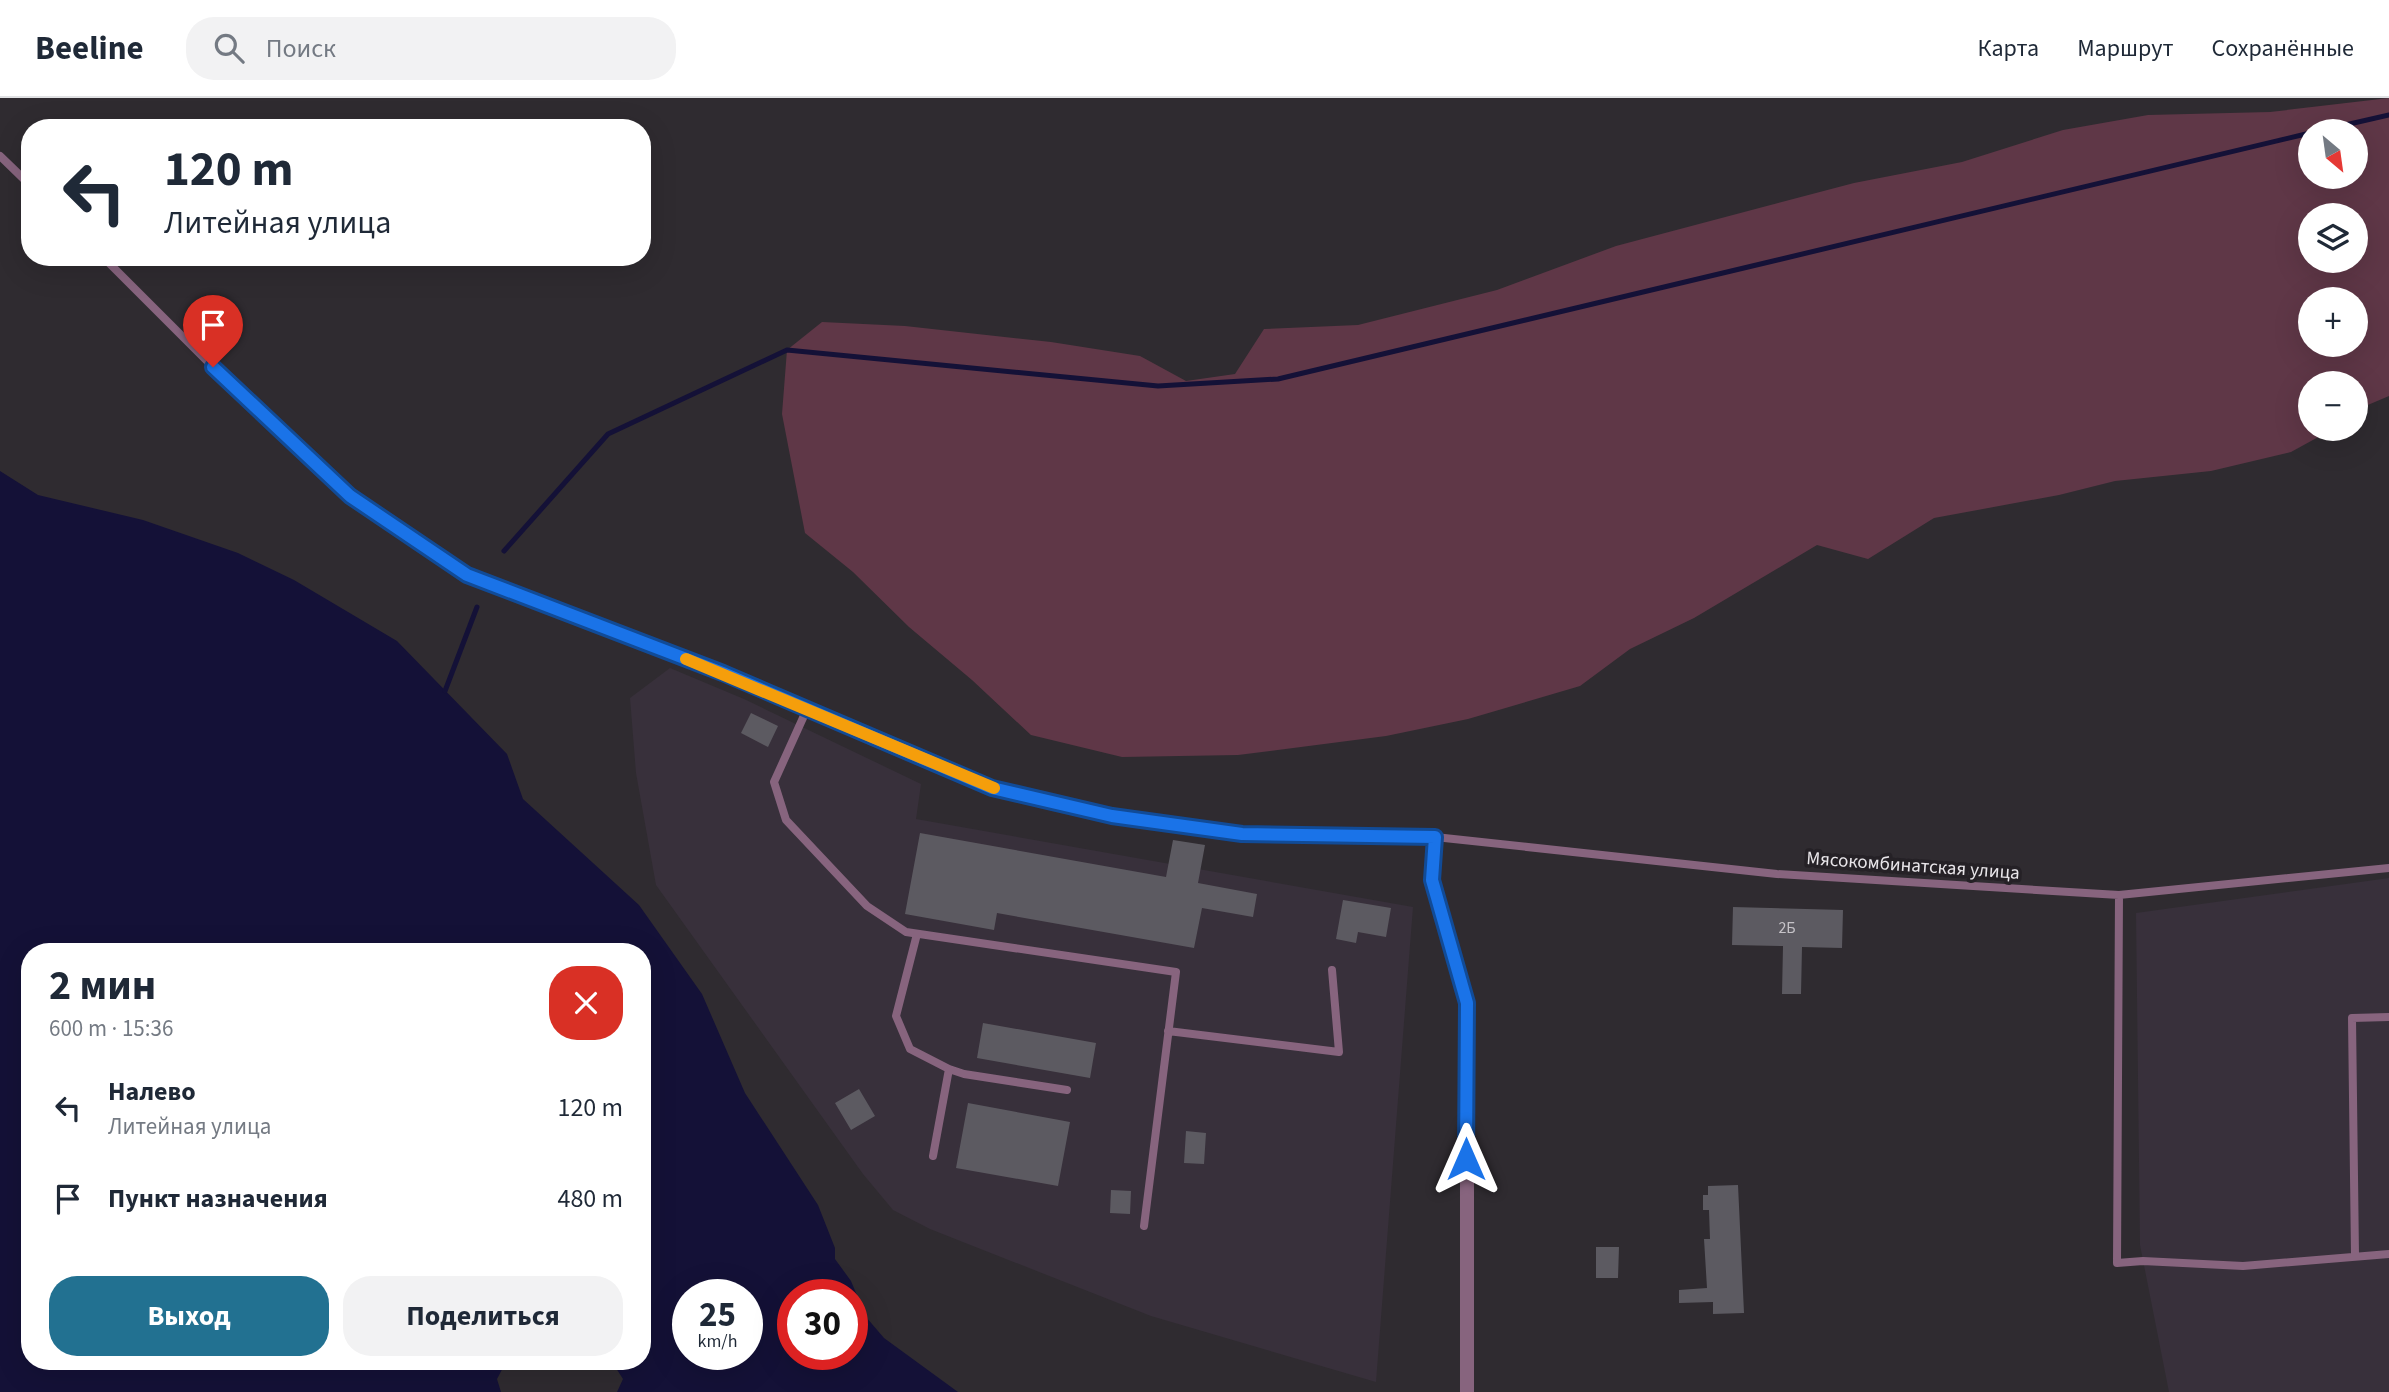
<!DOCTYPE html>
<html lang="ru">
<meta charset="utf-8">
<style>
body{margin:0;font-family:"Source Sans 3",sans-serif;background:#f2f2f3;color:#1f2937;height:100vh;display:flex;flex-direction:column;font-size:26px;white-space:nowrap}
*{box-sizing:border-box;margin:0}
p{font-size:23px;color:#747a83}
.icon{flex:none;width:38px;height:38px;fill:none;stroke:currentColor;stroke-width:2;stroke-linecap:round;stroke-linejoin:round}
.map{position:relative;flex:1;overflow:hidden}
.side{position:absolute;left:21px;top:845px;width:630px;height:427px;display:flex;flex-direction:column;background:#fff;border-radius:28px;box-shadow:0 7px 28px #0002}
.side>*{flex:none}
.guide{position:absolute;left:21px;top:21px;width:630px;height:147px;border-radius:28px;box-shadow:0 7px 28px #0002;background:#fff;color:#1f2937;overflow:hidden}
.needle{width:46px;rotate:151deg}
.tools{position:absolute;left:2298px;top:21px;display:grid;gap:14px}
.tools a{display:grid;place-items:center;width:70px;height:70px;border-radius:50%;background:#fff;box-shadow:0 7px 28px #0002;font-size:35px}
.speed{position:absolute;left:672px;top:1181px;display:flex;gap:14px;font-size:35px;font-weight:700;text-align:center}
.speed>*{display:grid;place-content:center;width:91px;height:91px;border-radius:50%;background:#fff;box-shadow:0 7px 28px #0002;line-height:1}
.speed small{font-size:18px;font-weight:400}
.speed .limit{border:10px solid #d22;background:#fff;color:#111}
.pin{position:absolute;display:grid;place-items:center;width:60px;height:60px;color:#fff;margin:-72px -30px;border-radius:50% 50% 50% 0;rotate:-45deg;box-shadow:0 0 7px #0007}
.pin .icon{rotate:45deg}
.me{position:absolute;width:77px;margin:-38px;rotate:0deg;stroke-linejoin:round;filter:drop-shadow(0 0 5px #0008)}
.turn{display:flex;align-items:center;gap:24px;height:147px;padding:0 28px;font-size:32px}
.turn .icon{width:91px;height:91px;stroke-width:2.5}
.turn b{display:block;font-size:49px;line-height:60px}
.round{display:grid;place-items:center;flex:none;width:74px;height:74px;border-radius:28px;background:#f2f2f3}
.summary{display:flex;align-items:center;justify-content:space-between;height:119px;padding:0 28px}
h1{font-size:42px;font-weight:700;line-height:52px}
.primary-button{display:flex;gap:14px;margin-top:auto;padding:14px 28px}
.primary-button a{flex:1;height:80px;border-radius:28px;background:#227191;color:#fff;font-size:28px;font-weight:700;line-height:80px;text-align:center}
.primary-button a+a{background:#f2f2f3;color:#1f2937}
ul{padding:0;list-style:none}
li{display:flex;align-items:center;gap:21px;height:91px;padding:0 28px}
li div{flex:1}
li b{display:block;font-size:26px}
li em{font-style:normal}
header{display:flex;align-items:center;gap:42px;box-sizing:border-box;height:98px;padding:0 35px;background:#fff;border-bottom:2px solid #e0e1e3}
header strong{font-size:33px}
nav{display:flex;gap:38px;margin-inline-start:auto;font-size:24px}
.search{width:490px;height:63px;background:#f2f2f3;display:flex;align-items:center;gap:18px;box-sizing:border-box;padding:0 24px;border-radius:28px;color:#747a83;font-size:26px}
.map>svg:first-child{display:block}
.built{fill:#38303b}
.green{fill:#5f3747;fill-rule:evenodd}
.water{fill:#141137;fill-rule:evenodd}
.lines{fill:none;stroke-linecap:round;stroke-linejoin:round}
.stream{stroke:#141137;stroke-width:5}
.building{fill:#5c5a61}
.service{stroke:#87647e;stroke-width:8}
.minor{stroke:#87647e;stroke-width:14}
.route-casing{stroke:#114b97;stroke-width:18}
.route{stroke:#1a73e8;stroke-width:12}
.slow{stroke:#f59e0b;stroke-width:12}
.labels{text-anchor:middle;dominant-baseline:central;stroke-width:7;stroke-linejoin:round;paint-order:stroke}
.number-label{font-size:16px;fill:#c6c3c8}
.street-label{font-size:19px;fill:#e9e6ea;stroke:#252126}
</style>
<header>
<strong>Beeline</strong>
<div class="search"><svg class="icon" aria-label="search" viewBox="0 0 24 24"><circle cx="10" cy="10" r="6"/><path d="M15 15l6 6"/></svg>Поиск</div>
<nav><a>Карта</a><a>Маршрут</a><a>Сохранённые</a></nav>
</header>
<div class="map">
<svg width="2389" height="1294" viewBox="0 0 2389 1294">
<rect width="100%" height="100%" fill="#2f2b30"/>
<!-- built -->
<path class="built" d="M670,570L744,601L921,686L916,721L1413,809L1376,1284L1151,1218L930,1131L893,1112L863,1076L656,787L636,675L630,600Z
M2389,780V1294H2169L2140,1147L2136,815Z"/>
<!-- green -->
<path class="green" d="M2389,0V298L2356,312V285H2310V331H2333L2291,354L2211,373L2115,383L2059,397L1934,420L1868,461L1817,447L1694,520L1630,551L1580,588L1468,621L1386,638L1238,657L1122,659L1031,637L972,582L909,529L853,474L805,435L782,316L787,252L822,224L905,228L1051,244L1140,258L1186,283L1235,276L1264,231L1358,227L1497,192L1616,148L1854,85L1962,64L2063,32L2148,17L2270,14ZM2310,33H2356V79H2310ZM2310,117H2356V163H2310ZM2310,201H2356V247H2310Z"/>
<!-- water -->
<path class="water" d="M0,373L38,397L143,422L238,455L294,482L397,543L507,656L523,701L639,807L702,896L745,995L818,1107L835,1150V1161L851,1183L866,1219L884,1240L958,1294H617L623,1281L612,1264H642V854H30V1264H504L505,1266L497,1281L501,1294H0ZM688,1197H747V1256H688ZM793,1197H852V1256H793Z"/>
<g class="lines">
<!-- stream -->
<path class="stream" d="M2319,33L2389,17
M504,453L608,336L787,252L1158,288L1278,281L2310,35
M445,593L477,509"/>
</g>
<!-- building -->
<path class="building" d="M751,615L778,628L768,649L741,635Z
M920,735L1166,779L1173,742L1205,747L1198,785L1257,796L1253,819L1202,810L1194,850L997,815L994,832L905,816Z
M1343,802L1391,810L1386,839L1358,834L1356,845L1336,841Z
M1733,809L1843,812L1842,850L1802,849L1801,896H1782L1783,848L1732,847Z
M983,925L1096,945L1090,980L977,960Z
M859,991L875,1018L851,1032L835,1005Z
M968,1005L1070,1024L1058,1088L956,1070Z
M1186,1033L1206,1035L1204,1066L1184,1065Z
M1738,1087L1744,1215L1713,1216V1204L1679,1205V1192L1707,1190L1704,1141H1710L1709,1112H1703V1097H1708V1088Z
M1111,1092L1131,1093L1130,1116L1110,1115Z
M1596,1149H1619L1618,1180H1596Z"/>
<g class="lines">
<!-- service -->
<path class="service" d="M0,58L30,87
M103,159L213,269L350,398L467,477L561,515L723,575L992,690L1112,718L1242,735L1435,739L1777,776L2119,797L2389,770
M807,611L774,684L786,722L867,808L906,834L1176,874L1144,1128
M2119,797L2117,1165L2143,1163L2243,1168L2389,1156
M917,836L896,918L910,951L949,971L964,976L1067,992
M1168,933L1339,954L1332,872
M933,1058L949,971
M2355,1158L2352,920L2389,919"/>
<!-- minor -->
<path class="minor" d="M1435,739L1432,782L1467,905V1294"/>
</g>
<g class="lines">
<defs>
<path id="route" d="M213,269L350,398L467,477L723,575L992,690L1112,718L1242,736L1435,739L1432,782L1467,905L1466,1061"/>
</defs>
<!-- route casing -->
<use href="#route" class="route-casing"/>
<!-- route -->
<use href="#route" class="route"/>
<!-- slow -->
<path class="slow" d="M686,561L994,690"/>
</g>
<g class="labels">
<!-- number labels -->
<g class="number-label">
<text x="1787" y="830">2Б</text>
</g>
<!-- street labels -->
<g class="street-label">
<text transform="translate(1913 768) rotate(4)">Мясокомбинатская улица</text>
</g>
</g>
</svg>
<div class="tools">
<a><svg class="needle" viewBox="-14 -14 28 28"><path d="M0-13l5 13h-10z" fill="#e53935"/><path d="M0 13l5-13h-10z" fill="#747a83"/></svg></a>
<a><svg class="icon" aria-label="layers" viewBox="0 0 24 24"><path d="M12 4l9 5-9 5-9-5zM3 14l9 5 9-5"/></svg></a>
<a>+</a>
<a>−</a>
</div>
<div class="speed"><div>25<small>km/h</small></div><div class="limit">30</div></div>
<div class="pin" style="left:213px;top:269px;background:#d93025"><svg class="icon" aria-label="arrive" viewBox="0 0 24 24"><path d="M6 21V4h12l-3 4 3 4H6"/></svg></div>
<svg class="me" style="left:1466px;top:1061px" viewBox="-20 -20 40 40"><path d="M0-17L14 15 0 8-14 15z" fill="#1a73e8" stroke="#fff" stroke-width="4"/></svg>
<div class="guide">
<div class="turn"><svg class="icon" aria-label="left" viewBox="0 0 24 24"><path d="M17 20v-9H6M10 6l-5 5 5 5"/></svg><div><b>120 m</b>Литейная улица</div></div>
</div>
<section class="side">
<div class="summary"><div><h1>2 мин</h1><p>600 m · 15:36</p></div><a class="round" style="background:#d93025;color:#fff"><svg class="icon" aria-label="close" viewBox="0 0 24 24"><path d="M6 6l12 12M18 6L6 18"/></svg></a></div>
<ul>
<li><svg class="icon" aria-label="left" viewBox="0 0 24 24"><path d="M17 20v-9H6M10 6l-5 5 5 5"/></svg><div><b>Налево</b><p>Литейная улица</p></div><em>120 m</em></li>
<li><svg class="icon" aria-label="arrive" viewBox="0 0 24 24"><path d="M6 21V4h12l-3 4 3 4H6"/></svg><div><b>Пункт назначения</b></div><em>480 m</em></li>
</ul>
<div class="primary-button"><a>Выход</a><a>Поделиться</a></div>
</section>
</div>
